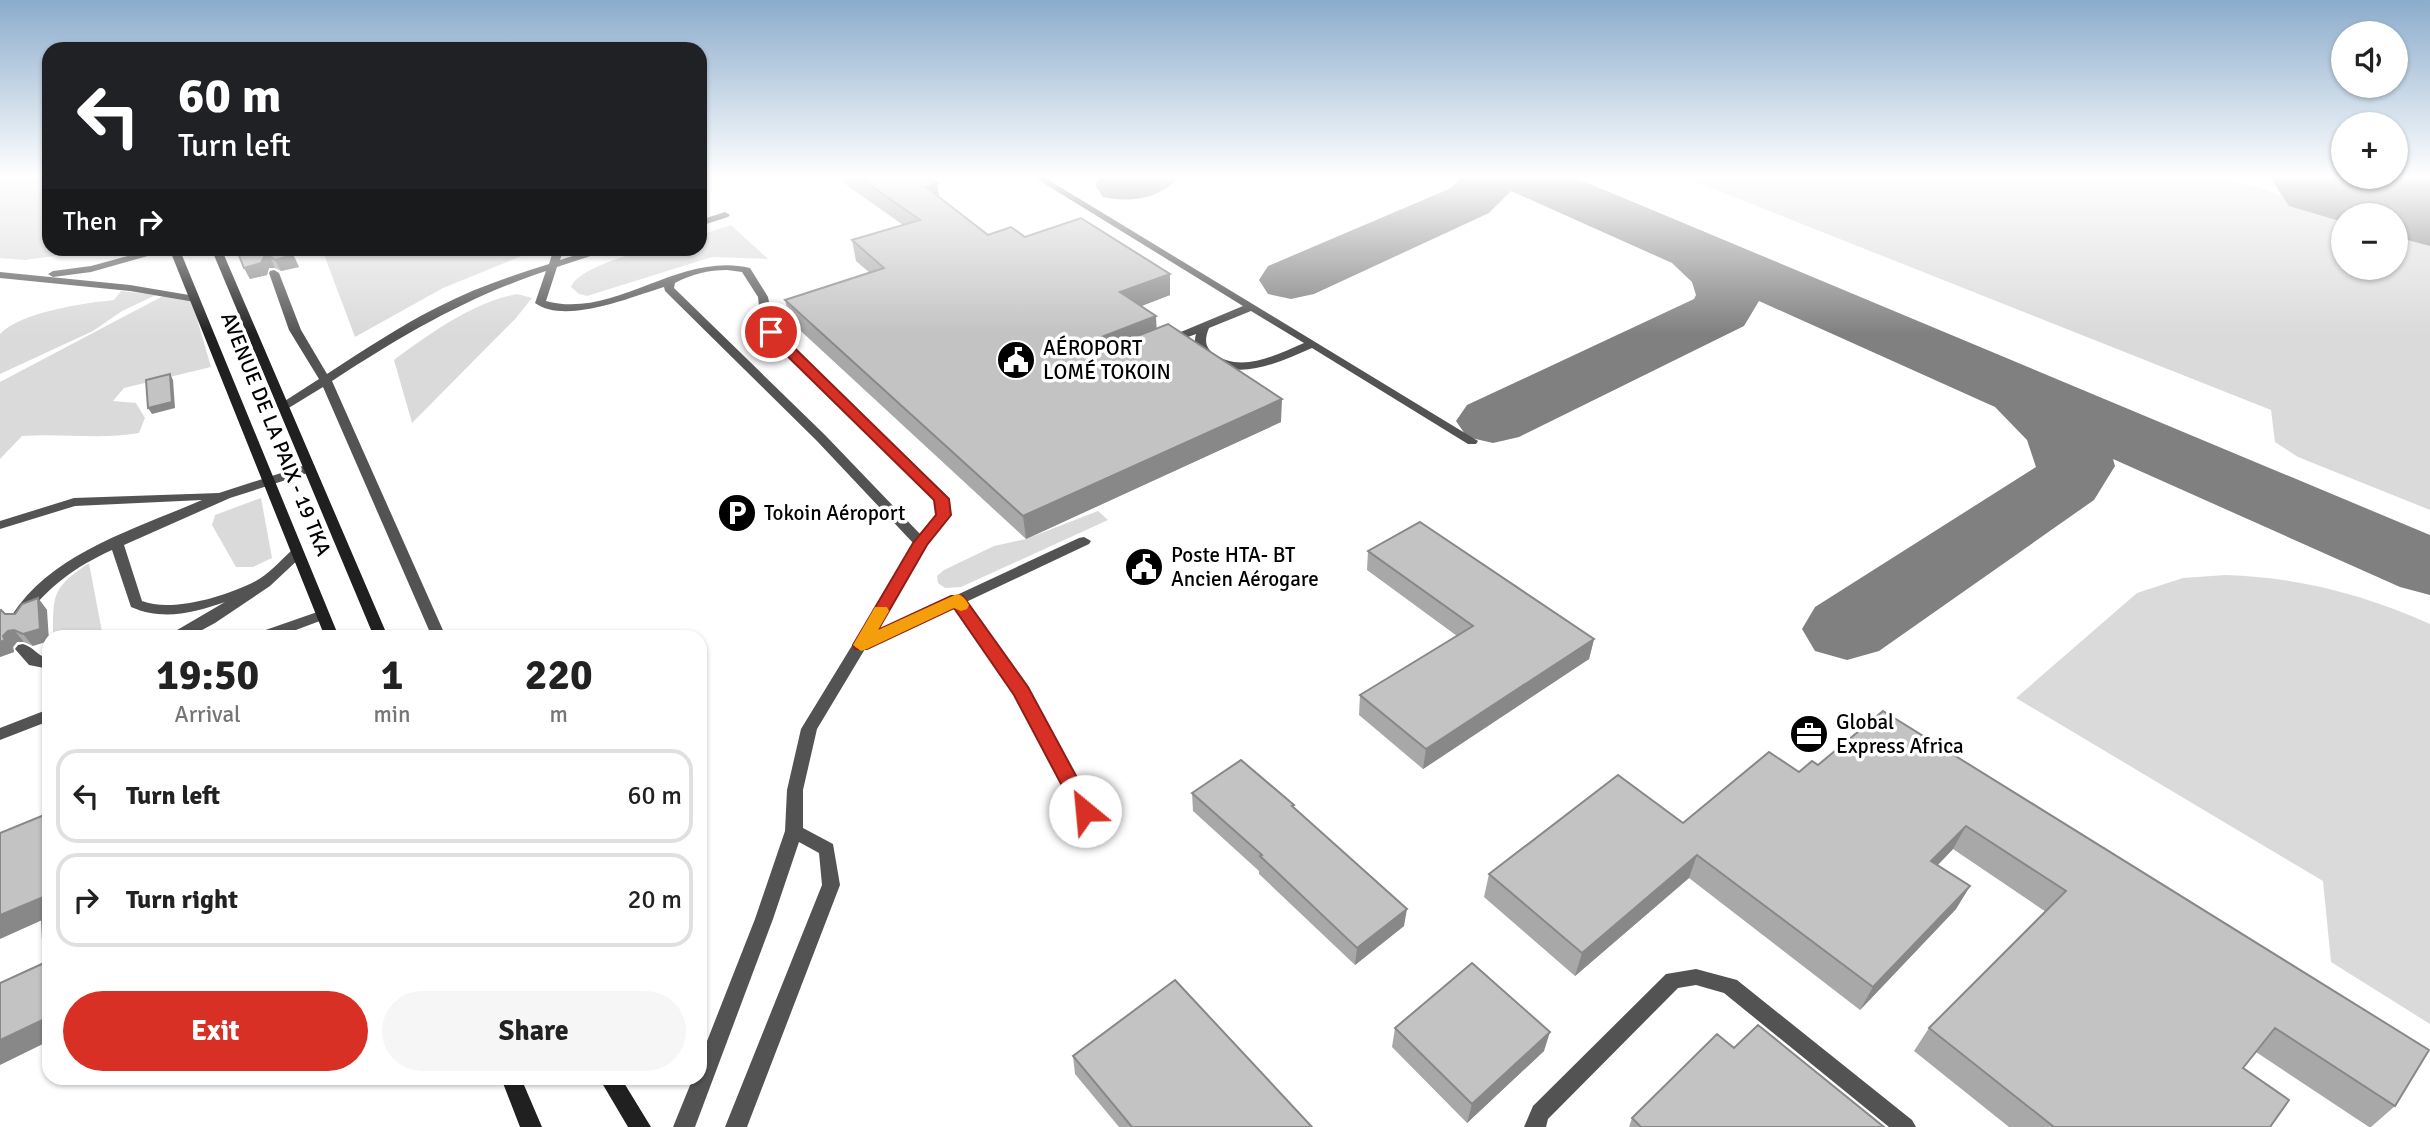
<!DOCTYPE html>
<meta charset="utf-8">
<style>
body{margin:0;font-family:Signika,sans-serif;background:#f6f6f6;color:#222;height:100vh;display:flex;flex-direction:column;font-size:26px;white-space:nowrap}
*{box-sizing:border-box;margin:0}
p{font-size:23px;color:#767676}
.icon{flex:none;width:38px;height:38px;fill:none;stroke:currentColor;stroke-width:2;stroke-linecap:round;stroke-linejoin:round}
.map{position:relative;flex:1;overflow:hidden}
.side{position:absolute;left:42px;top:630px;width:665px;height:455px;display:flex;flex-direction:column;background:#fff;border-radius:21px;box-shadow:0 2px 5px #0004}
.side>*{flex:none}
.top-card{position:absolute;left:42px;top:42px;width:665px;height:214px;border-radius:21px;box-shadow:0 2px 5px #0004;background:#202124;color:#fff;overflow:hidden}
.controls{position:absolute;left:2331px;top:21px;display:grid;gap:14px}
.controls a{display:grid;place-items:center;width:77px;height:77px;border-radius:50%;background:#fff;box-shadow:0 2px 5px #0004;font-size:35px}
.pin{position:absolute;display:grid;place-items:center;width:60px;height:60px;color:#fff;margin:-30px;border:4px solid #fff;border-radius:50%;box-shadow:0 2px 7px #0007}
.me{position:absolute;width:77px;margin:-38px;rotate:332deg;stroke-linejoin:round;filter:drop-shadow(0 0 5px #0008)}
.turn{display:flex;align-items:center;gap:24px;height:147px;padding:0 21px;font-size:32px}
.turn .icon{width:91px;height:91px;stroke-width:2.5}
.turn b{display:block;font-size:49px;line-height:60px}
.then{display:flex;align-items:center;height:66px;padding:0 21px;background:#0003;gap:14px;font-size:26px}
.eta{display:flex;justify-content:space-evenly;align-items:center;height:119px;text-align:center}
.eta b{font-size:42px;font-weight:700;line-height:49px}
.cta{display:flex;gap:14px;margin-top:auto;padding:14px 21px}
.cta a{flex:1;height:80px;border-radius:42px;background:#d93025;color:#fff;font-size:28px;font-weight:700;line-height:80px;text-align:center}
.cta a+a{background:#f6f6f6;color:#222}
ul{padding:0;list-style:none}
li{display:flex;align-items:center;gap:21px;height:94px;margin:0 14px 10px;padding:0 7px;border:4px solid #e0e0e0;border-radius:21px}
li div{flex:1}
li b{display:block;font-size:26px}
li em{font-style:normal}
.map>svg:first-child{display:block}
.green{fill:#dadada}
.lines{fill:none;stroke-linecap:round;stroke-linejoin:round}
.taxiway{fill:#808080;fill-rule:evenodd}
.runway{fill:#808080;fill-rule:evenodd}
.service{fill:#535353;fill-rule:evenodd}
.minor{fill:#535353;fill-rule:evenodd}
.secondary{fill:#202020;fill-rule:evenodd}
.wall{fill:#a8a8a8}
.shaded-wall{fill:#888}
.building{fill:#c3c3c3;stroke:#888;stroke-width:2}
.route{fill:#d93025;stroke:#8d1f18;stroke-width:2}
.slow{fill:#f59e0b}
.labels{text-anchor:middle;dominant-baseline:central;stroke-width:7;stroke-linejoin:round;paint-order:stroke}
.poi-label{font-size:21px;fill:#000;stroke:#fff;text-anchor:start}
.street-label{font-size:21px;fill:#000;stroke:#fff}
</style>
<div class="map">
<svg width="2430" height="1127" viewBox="0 0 2430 1127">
<rect width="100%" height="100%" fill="#fff"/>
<!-- green -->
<path class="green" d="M0,176H49V248L106,249L25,260L0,258Z
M1681,176H2219L2348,215H2343V268H2396V230L2430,240V510L2298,457L2275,442L2271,410Z
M731,225L768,259L712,257L587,296L579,294L571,287C578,268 636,252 655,249C669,246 686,248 700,248V235Z
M322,249V248L539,249L443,288L355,337Z
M121,291L156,295L122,311L93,331L0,374V334C21,312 84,303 114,300Z
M517,294L532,298L516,318L412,423L394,360C429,334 473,302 517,294Z
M163,296L191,298L211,367L124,388L113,401L136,403L145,418L139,433C100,440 62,433 22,436L0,459V382Z
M261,498L272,558L253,567H236L212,525L215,515Z
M1098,511L1108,520L961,587L945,588L938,583L937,576L944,570L994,546L1026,539Z
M89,563L103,637H53C53,594 52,588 89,563Z
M2226,575C2297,577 2366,595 2430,624V1024L2331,962L2323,881L2016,698L2137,593L2183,578Z"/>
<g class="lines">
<!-- taxiway -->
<path class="taxiway" d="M1101,176H1179C1163,199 1128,203 1103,197L1095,185Z
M1459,176H1571L2430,535V595L2400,587L2113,459L2115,466L2094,500L1879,651L1847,660L1815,651L1802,629L1815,607L2036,467L2027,440L1995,407L1759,301L1744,326L1519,437L1493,443L1467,437L1456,421L1467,405L1694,299L1696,295L1692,282L1672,263L1511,191L1489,213L1314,294L1291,299L1268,294L1259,280L1268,266L1449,189L1458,181Z"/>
<!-- runway -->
<path class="runway" d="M2269,176H2430V246L2396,237V215H2343V222L2289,206Z"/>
<!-- service -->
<path class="service" d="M1032,176H1042L1478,441L1476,444H1468L1312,348C1280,362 1237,383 1205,358C1197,352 1193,344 1196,334L1172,343H1164V339L1243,306ZM1251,311L1304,343C1276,355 1240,374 1213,353C1204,346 1205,338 1209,328Z
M725,212L730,215L728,217L700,226V220Z
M554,248H564L560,260L598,248H615L557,267L546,301C614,320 679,251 750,268L768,297L775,331L947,496L951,515L927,545L875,633L1079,538L1084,537L1091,541L1089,544L966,602L1028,688L1094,811L1091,816L1085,818L1079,816L1016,695L955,607L865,649L817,729L803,790V828L833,844L840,885L747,1127H725L822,885L819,853L799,842L773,919L695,1127H673L693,1078H700V1059L755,919L785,831L787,790L801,729L914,544L817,441L665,291L664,287C631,297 565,325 535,303L546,271C465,298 403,335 332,381L446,637H432L323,387L287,409L283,410L277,406L319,379L289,330L269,273L270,271L274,270L279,273L301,330L327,374C364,350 400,326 438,307C473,289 511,276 549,264ZM727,270L742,272L758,297L760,316L766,334L936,500L937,515L921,535L825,435L674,288L675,283C692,274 708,270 727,270Z
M309,464L314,465L315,468L314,471L230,498L124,545L142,601C172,613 226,596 254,582C268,575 281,560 292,550H302L304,553L302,556L270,586L215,623L189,637H170L172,633L225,602C193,613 163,621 131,607L112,550C73,568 51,585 24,618L19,620L12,615C53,552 136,529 202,500L75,506L0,529V521L74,498L219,493Z
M323,610L330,615L328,618L277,637H255L257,633Z
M23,644C34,647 37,656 49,659V669L29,665L15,649L18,645Z
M49,709V721L0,740V728Z
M1696,969L1737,980L1912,1120L1916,1127H1889L1724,993L1696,985L1678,988L1548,1119L1546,1127H1524L1533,1106L1666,974Z"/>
<!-- minor -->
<path class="minor" d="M157,248H176L91,272L53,277L48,274L53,271L91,266Z
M0,272L130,285L195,296L200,299L195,302L130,291L0,278Z"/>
<!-- secondary -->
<path class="secondary" d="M169,248H179L339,637H325Z
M211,248H221L388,637H374Z
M501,1078H521L542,1127H520Z
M599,1078H621L651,1127H628Z"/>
</g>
<!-- wall -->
<path class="wall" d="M834,176H926L937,183L939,197L988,235L1025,237L1170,274V295L1141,306L1156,316V329L1281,422L1026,539L790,321L785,300L870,273L856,261L852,240L903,225Z
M290,248L299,267L281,271L275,268H269L267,275L250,279L244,268Z
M1368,551L1594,639L1589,659L1423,769L1359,715L1360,695L1457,636L1367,570Z
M38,598L47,610L33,646L24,642H17L13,647L14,652L0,657L5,614H15Z
M1883,711L2395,1106L2371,1127H2369L2256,1052L2243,1068L2270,1127H2009L1914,1051L1929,1028L2046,912L1953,849L1938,865L1970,886L1956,909L1860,1010L1689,878L1575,976L1484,897L1489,874L1683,823L1799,772L1818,765Z
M1192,793L1293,808L1404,926L1355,965L1259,874V871L1193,811Z
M1395,1028L1544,1051L1467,1123L1392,1047Z
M1734,1048L1884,1127H1629L1632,1118Z
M1073,1056L1312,1127H1119L1075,1074Z"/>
<!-- shaded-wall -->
<path class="shaded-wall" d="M937,183L940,203L926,187Z
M290,248L299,267L281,271L275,260Z
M270,256L275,268H269L267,275L250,279L244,268L264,257Z
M1170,274V295L1121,314L1120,292Z
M1156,316L1157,337L1083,367L1081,353V345Z
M170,374L173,380L175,408L152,414L148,408Z
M1282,399L1281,422L1026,539L1023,516Z
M38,598L47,610L49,641L33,646L23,634Z
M14,630L24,642H17L13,647L14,652L0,657V642L3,636L8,631Z
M1594,639L1589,659L1423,769L1426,749Z
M1966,826L1953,849L1919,884L1931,861Z
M1697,855L1689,878L1575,976L1582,953Z
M1970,886L1956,909L1860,1010L1873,987Z
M41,898L49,917L0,939V915Z
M1407,909L1404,926L1355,965L1357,948Z
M49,1017V1041L0,1065V1040Z
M1550,1032L1544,1051L1467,1123L1472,1104Z"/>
<!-- building -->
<path class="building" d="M857,176H926L937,183L926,187L988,235L1011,227L1025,237L1081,218L1170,274L1120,292L1156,316L1081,345V353L1091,354L1168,324L1282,399L1023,516L785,300L884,268L852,240L920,220Z
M236,248H290L293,255L275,260L270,256L264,257L261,263L244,268Z
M170,374L172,402L148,408L146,380Z
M1420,522L1594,639L1426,749L1360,695L1473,626L1368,551Z
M38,598L40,629L23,634L14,630L8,631L3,636L5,640L0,642V611L1,610L5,614H15L22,604Z
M1883,711L2429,1050L2395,1106L2275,1028L2243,1068L2289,1100L2270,1127H2054L1929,1028L2066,891L1966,826L1931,861L1970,886L1873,987L1697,855L1582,953L1489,874L1618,775L1683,823L1769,752L1799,772L1812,761L1818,765Z
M1241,760L1294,805L1292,806L1407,909L1357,948L1260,856L1262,855L1192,793Z
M49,813V1017L0,1040V983L44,963L41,898L0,915V833Z
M1472,963L1550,1032L1472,1104L1395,1028Z
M1175,980L1312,1127H1132L1073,1056Z
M1758,1025L1884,1127H1641L1632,1118L1717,1034L1734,1048Z"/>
<!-- sky -->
<linearGradient id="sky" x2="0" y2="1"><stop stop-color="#8baccc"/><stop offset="0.53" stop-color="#fff"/><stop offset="1" stop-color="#fff" stop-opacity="0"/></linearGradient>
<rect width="2430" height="334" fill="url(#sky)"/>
<!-- route -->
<path class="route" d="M771,328L775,329L949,499L951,515L927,545L878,630L951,596H963L1028,687L1095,811L1092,816L1085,819L1078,816L1014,695L954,608L867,649H855L853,645L913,543L936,515L934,500L766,335L764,332Z"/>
<!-- slow -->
<path class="slow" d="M957,594C964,596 966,600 969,605L967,609L961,611L954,608L867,649L861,651L853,645L875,607H887L889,611L878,630Z"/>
<!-- icons -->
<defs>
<symbol id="civic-disc" viewBox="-11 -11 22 22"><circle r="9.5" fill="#000" stroke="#fff"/><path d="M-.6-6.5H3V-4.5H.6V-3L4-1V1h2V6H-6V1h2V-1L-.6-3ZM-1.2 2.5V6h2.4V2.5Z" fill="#fff"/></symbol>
<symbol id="parking-disc" viewBox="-11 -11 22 22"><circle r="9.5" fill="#000" stroke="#fff"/><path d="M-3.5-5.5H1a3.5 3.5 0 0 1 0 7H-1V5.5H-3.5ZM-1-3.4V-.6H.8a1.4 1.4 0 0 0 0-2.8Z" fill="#fff"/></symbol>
<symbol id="office-disc" viewBox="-11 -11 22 22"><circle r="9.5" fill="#000" stroke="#fff"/><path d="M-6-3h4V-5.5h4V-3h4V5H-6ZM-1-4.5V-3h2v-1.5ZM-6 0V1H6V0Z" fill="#fff"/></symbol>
</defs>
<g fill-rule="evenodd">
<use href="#civic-disc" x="994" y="338" width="44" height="44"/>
<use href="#parking-disc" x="715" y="491" width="44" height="44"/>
<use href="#civic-disc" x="1122" y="545" width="44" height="44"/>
<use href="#office-disc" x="1787" y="712" width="44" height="44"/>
</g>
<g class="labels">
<!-- poi labels -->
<g class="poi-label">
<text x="1043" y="348">AÉROPORT<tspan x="1043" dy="24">LOMÉ TOKOIN</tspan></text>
<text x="764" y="513">Tokoin Aéroport</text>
<text x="1171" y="555">Poste HTA- BT<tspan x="1171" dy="24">Ancien Aérogare</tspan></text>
<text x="1836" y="722">Global<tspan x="1836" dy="24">Express Africa</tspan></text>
</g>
<!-- street labels -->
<g class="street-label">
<text transform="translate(276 434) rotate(68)">AVENUE DE LA PAIX - 19 TKA</text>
</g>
</g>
</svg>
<div class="controls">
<a><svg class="icon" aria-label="sound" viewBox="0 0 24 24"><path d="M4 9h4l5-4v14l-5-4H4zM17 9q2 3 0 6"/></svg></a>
<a>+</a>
<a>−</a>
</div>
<div class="pin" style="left:771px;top:332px;background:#d93025"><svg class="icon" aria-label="arrive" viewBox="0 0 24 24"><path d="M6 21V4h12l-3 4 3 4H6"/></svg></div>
<svg class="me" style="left:1085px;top:811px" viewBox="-20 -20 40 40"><circle r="19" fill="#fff"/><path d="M0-13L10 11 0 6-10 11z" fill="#d93025"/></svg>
<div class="top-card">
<div class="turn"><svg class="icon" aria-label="left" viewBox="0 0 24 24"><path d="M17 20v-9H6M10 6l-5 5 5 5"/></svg><div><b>60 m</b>Turn left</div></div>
<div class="then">Then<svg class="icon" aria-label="right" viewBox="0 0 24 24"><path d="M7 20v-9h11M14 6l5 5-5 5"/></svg></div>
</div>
<section class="side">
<div class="eta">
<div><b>19:50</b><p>Arrival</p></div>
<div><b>1</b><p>min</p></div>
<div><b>220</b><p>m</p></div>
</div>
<ul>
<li><svg class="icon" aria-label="left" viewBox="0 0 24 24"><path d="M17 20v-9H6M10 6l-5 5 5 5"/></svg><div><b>Turn left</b></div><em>60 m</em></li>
<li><svg class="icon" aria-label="right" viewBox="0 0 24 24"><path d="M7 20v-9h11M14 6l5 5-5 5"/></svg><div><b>Turn right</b></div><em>20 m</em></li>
</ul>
<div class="cta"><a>Exit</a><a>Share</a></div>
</section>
</div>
